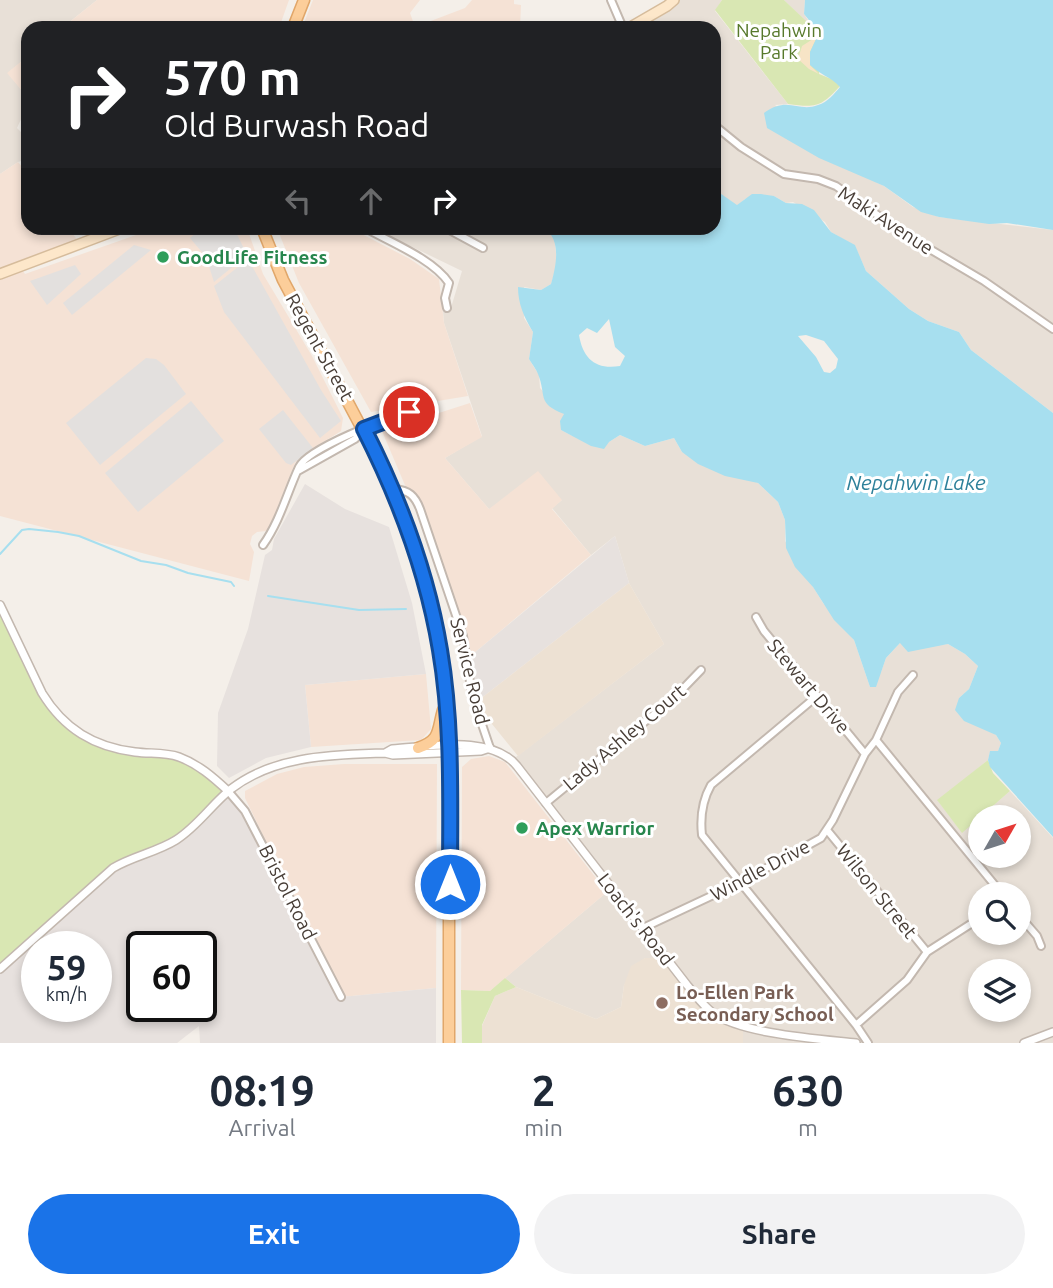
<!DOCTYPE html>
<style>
body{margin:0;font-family:Ubuntu,sans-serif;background:#f2f2f3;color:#1f2937;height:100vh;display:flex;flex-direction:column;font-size:26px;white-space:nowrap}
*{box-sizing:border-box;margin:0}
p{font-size:23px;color:#747a83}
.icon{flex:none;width:38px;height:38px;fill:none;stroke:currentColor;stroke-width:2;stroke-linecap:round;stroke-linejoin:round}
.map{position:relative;height:1043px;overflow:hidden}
.panel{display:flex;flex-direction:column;background:#fff;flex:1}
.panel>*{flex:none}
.top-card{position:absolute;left:21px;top:21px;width:700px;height:214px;border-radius:21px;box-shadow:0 4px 10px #0003;background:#202124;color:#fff;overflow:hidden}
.needle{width:46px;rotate:51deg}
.controls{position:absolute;left:968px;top:805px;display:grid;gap:14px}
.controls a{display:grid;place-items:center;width:63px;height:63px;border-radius:50%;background:#fff;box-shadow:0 4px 10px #0003;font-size:35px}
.speed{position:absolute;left:21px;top:931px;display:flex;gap:14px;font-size:35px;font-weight:700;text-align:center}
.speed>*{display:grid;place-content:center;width:91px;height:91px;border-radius:50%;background:#fff;box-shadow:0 4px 10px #0003;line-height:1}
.speed small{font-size:18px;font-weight:400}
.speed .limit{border:4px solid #111;border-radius:10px;background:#fff;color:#111}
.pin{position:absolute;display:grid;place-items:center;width:60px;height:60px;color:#fff;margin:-30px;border:4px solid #fff;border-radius:50%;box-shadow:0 2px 7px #0007}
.me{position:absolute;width:77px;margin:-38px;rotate:0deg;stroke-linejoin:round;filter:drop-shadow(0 0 5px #0008)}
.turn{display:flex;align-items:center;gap:24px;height:147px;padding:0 28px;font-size:32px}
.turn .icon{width:91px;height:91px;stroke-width:2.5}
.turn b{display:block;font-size:49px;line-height:60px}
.lanes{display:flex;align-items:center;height:66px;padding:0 28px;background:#0003;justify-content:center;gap:35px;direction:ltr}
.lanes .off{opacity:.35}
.eta{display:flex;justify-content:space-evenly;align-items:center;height:119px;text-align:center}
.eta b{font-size:42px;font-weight:700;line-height:49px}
.button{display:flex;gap:14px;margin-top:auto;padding:14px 28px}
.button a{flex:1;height:80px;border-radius:42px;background:#1a73e8;color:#fff;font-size:28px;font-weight:700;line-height:80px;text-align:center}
.button a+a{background:#f2f2f3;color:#1f2937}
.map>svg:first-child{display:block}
.residential{fill:#e8e0d7;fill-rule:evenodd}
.commercial{fill:#f5e2d5}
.industrial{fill:#e7e1de;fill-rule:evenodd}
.education{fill:#ede1d3}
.green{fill:#d9e7b3}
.sand{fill:#f7e4c6}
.parking{fill:#e3e0de}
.water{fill:#a7dfef;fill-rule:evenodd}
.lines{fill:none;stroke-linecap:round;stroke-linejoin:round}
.stream{stroke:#a7dfef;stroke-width:2}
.minor-casing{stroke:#c3b8af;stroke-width:10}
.tertiary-casing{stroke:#c3b8af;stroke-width:10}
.secondary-casing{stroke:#d6bc9c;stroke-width:12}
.primary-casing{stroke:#e1a76a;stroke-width:13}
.minor{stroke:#fff;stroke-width:6}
.tertiary{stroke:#fff;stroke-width:7}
.secondary{stroke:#fde7ca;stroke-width:9}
.primary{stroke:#fcce9a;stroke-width:10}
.route-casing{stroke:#114b97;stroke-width:18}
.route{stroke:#1a73e8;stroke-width:12}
.leisure-dot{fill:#2e9e5b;stroke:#fff;stroke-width:2.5}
.education-dot{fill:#8d6e63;stroke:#fff;stroke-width:2.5}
.labels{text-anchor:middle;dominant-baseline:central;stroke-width:6;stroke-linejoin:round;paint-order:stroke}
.park-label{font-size:19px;fill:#57792b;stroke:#fff}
.street-label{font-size:19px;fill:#483e37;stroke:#fff}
.leisure-label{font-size:19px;font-weight:bold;fill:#27864d;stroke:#fff;text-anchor:start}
.education-label{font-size:19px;font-weight:bold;fill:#785e54;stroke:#fff;text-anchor:start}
.water-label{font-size:21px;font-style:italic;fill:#2d809a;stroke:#fff}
</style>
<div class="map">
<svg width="1053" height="1043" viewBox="0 0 1053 1043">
<rect width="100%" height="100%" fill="#f4efe9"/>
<!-- residential -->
<path class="residential" d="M0,0H97L62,28H28V56L8,73L28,98V116L23,115L17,128L28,139V159L18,162L0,174Z
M674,0H722L715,11L788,104L775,105L858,173L884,186L913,207L939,217L1053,230V413L971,350L959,332L928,321L909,309L866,271L855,246L831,232L825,222L793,202L786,203L774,196L745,199L737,206L714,189V28H630Z
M784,0H805L804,14L814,29Z
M373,228H544L550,231L555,240L556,253V268L551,284L541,290L524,287V318L533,332L529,359L539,375L540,388L564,414L561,430L573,436L609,442L620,435L645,446L674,438L682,452L758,483L778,502L785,520V541L823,603L854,640L870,687L881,672L886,658L901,642L931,646L948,644L965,654L978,666L969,689L959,698L996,735L1001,743L998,751L990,752L988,760L938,801L962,832L980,817V856H1018V817H980L1010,791L1053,838V1043H743V1032L714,1014L512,760L664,644L629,583L615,536L591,555L552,508L562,500L489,509L445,458L482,436L444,323L443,311H450L462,271ZM980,894H1018V933H980ZM980,971H1018V1010H980Z
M607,892L658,958H645L624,985L621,1007L596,1019L516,987L505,978Z"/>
<!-- commercial -->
<path class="commercial" d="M97,0H289L279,28H62Z
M313,0H420L410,13L415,27L465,8L472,0H514V4L521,5L520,28H302Z
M28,56V98L7,73Z
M18,162L28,174V228H68L80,243L20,267L25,274L156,228H247L263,274L312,356L343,418L341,431L302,456L295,463L271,525L266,531L257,532L252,536L250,544L254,552L249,581L0,516V174Z
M277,228H350L410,259L439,279L444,323L468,396L371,412L299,283Z
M470,403L482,437L445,458L489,509L538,471L562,500L552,509L591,555L467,659L463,636L415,498L407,490L382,431L396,424L417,420Z
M426,674L431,729L421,740L311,747L305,685Z
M489,756L505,762L607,892L490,991L461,990L462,767L471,759Z
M344,764H437L436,988L341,997L245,798V791L277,774L304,767Z"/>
<!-- industrial -->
<path class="industrial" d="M305,484L345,509L389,527L412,603L426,674L305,685L311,747L266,758L229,778L217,766L218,713L248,629L265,555L272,550L274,539Z
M615,536L629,583L475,703L467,659Z
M228,791L245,811L341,997L436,988V1043H200L199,1026L177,1043H0V969L99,880ZM37,947H96V1006H37ZM142,947H201V1006H142Z"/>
<!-- education -->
<path class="education" d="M629,583L664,644L518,756L475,703Z
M645,958H658L673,965L713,1014L737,1024L743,1032V1043H482V1026L495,996L516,987L596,1019L621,1007L624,985L631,966Z"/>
<!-- green -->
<path class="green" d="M722,0H784L822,36L819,74L834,80L840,86C821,107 816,108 788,104L715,10Z
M0,605L42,693L60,718L106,747L176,756L228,791L176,840L126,861L0,969Z
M988,760L993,773L1010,791L962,833L937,800Z
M505,978L516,987L495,996L482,1025V1043H462L461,990L490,991Z"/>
<!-- sand -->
<path class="sand" d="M816,37H817L810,52V65L819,74L809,69L798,59L802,46Z"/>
<!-- parking -->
<path class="parking" d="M202,228H234L247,255L214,282L206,257L190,238Z
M134,245L151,250L72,315L63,303Z
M248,259L321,390L341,421L320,438L224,312L214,286Z
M75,265L81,274L47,305L30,281Z
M146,358L156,359L164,365L186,394L100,465L66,423Z
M191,401L224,441L138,512L105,473Z
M283,410L313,448L291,465L286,463L259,429Z"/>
<!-- water -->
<path class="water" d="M805,0H1053V230L1007,223L989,224L939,217L921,212L884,186L819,158L767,128L764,113C788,95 798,113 818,105C828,102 834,94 840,87C831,77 819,74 810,65V52L817,37L821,35L804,14Z
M714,189L737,205L752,194H761L774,196L786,203L802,204L814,210L831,232L855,245L866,271L909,309L928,321L959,332L971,350L1053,413V837L990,767L988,760L990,751H998L1001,743L996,735L964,721L955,710L959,698L969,689L978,666L965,654L948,644L908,652L900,643L886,658L876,687H870L854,640L834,620L813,587L795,567L786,548L785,520L778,502L758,483L725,476L698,464L682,452L674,438L645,446L620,435L609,442L604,449L591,446L561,430L560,421L564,414C536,403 547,396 538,374C536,369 532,364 529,359L533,332C524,317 518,304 518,287L541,290L551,284C556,266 562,240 544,228H714ZM609,319L615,347L625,356L620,366C596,370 583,359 579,335L587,328L597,333ZM806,335L824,341L838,359L836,368L830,373L824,372L816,357L798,336Z"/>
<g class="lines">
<!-- stream -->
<path class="stream" d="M0,554L22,530L29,529L58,532L79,536L141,561L166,565L188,573L231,582L234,586
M268,596L359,610L406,609"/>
<defs>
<path id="minor" d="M611,0L623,28
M714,125L741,147L784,174L818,179L836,186L906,235L984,281L1053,329
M365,228C390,242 433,259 449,283L445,298L447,308
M446,228L483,248
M298,471L355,439L363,431
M394,489C409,490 415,496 420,509L463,636L472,695L490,748
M263,545C280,521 287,493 299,467C308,448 388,418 409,412
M756,617L764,631L865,754
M817,696L711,785C702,801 700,817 702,835L856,1025L868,1043
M876,740L1002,894
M228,791L245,811L341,997
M546,803L675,697L701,670
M827,830L927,952
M1018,914L1037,936L1041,946
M643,928L739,883L821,838L833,820L865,754L876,740L898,692L913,675
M856,1025L907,980L927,952L980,918"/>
<path id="tertiary" d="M0,605L42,693C64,729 94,747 135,752C150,754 165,752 179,757C198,764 213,777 228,791
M385,753L392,749C429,747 491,734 517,766L687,985C695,994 703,1006 713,1013C742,1034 819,1039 856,1043
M0,969L113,868C133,856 157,852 176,840C198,826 212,804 231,789C275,755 332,755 385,753L393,755L481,751L490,748
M1024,1043L1053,1032"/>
<path id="secondary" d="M629,28L667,6L674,0
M0,274L122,228"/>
<path id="primary" d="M293,28L304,0
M262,228L283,280L394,489L413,538L430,596L441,653L449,753V1043
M418,748C441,740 437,731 443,710"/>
</defs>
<!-- minor casing -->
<use href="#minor" class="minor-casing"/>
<!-- tertiary casing -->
<use href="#tertiary" class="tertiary-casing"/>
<!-- secondary casing -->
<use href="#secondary" class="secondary-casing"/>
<!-- primary casing -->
<use href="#primary" class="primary-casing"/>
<!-- minor -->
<use href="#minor" class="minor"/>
<!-- tertiary -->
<use href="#tertiary" class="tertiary"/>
<!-- secondary -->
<use href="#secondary" class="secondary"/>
<!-- primary -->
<use href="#primary" class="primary"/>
</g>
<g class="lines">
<defs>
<path id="route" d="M409,412L364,429C400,500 427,571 440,650C453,726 450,806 450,884"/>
</defs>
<!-- route casing -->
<use href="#route" class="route-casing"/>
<!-- route -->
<use href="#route" class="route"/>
</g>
<!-- markers -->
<g class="leisure-dot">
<circle cx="163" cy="257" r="7"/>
<circle cx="522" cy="828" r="7"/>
</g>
<circle class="education-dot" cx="662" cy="1003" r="7"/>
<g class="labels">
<!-- park labels -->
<g class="park-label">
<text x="779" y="30">Nepahwin<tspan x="779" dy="22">Park</tspan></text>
</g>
<!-- street labels -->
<g class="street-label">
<text transform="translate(886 220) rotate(33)">Maki Avenue</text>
<text transform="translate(320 347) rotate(61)">Regent Street</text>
<text transform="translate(470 671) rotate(76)">Service Road</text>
<text transform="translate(809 686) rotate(50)">Stewart Drive</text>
<text transform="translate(624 737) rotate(-40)">Lady Ashley Court</text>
<text transform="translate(760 870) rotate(-28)">Windle Drive</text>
<text transform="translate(877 891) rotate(51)">Wilson Street</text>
<text transform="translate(288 892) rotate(63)">Bristol Road</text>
<text transform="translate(636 919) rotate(52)">Loach's Road</text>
</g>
<!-- leisure labels -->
<g class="leisure-label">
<text x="177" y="257">GoodLife Fitness</text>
<text x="536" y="828">Apex Warrior</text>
</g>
<!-- education labels -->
<g class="education-label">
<text x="676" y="992">Lo-Ellen Park<tspan x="676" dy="22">Secondary School</tspan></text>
</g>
<!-- water labels -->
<g class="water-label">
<text x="916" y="482">Nepahwin Lake</text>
</g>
</g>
</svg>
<div class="controls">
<a><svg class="needle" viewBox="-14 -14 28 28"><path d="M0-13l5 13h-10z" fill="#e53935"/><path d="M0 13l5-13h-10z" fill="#747a83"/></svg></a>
<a><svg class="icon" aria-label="search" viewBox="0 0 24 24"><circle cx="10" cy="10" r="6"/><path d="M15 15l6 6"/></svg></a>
<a><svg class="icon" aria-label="layers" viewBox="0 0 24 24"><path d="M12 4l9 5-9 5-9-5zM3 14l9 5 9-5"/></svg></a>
</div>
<div class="speed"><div>59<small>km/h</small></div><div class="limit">60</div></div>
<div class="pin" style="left:409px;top:412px;background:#d93025"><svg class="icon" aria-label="arrive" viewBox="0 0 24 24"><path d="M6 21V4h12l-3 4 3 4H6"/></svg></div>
<svg class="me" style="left:450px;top:884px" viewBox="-20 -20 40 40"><circle r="17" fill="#1a73e8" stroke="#fff" stroke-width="3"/><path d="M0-11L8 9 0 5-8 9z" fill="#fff"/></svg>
<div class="top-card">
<div class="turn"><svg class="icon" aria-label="right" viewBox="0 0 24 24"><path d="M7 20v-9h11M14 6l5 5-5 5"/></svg><div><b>570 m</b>Old Burwash Road</div></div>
<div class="lanes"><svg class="icon off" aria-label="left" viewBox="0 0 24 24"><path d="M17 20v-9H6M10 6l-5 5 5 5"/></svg><svg class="icon off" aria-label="ahead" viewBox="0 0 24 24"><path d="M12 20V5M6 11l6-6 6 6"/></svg><svg class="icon" aria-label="right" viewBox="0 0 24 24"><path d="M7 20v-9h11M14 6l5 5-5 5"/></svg></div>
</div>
</div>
<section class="panel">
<div class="eta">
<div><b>08:19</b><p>Arrival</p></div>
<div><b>2</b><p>min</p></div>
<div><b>630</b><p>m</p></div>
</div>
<div class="button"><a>Exit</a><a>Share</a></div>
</section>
